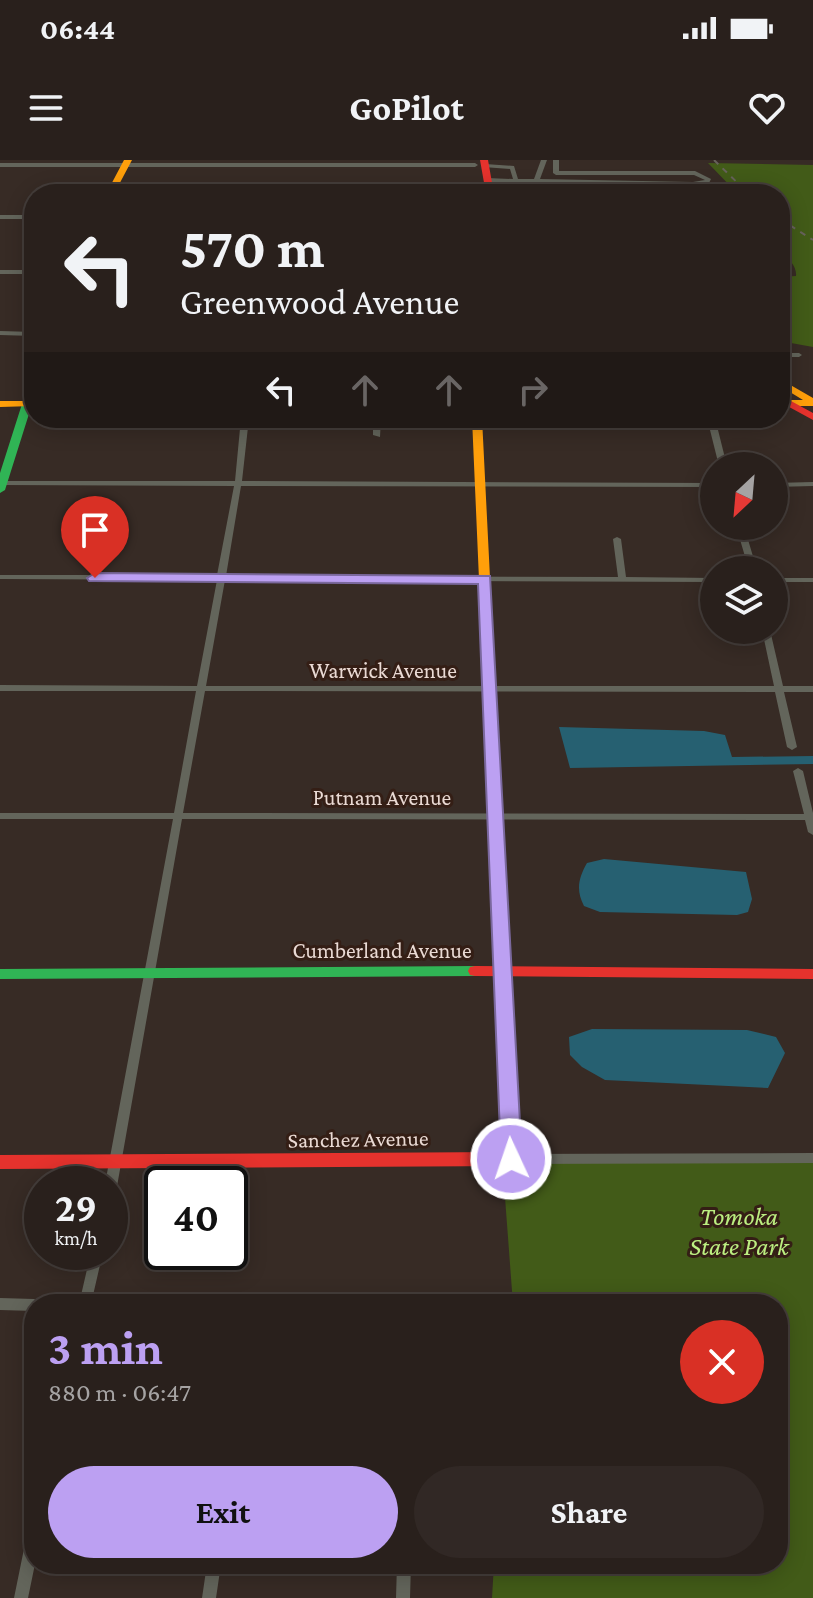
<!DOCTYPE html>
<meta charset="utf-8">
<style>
body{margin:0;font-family:"Crimson Pro",serif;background:#312825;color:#f1f3f6;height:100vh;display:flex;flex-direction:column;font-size:30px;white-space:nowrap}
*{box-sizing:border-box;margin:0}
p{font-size:26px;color:#a5a3a3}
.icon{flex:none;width:44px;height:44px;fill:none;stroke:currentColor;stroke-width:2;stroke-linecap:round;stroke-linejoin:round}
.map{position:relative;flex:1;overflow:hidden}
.drawer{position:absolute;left:24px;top:1134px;width:764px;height:280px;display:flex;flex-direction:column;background:#29201c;border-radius:32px;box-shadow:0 4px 20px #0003,0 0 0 2px #453e3b}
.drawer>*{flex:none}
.top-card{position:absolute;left:24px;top:24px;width:766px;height:244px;border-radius:32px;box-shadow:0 4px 20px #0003,0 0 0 2px #453e3b;background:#29201c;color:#f1f3f6;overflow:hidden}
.needle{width:52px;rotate:206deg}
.buttons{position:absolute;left:700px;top:292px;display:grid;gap:16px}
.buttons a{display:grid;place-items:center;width:88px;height:88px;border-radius:50%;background:#29201c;box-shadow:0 4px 20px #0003,0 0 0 2px #453e3b;font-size:40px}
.speed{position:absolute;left:24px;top:1006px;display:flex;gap:16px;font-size:40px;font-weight:700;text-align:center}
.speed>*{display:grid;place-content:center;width:104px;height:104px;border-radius:50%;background:#29201c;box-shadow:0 4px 20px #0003,0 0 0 2px #453e3b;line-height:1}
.speed small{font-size:20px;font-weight:400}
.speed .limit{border:4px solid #111;border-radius:12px;background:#fff;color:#111}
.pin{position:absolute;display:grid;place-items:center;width:68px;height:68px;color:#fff;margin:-82px -34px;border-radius:50% 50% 50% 0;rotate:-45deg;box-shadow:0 0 8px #0007}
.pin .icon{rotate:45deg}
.me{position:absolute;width:88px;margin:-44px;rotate:357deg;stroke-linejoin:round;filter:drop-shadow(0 0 6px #0008)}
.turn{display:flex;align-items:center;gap:28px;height:168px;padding:0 24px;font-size:36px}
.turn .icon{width:104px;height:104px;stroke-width:2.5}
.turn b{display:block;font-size:56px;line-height:68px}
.lanes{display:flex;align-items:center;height:76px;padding:0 24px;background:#0003;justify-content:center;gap:40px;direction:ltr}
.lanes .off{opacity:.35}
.round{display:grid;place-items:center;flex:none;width:84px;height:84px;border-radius:42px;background:#312825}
.head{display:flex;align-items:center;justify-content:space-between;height:136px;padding:0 24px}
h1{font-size:48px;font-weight:700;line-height:60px;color:#bca0f2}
.primary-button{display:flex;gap:16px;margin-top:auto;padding:16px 24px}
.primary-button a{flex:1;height:92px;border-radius:48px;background:#bca0f2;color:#111;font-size:32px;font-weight:700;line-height:92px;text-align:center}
.primary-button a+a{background:#312825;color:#f1f3f6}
.status{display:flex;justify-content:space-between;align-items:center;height:56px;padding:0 40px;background:#29201c;direction:ltr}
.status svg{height:22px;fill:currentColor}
header{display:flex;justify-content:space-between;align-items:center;height:104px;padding:0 24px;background:#29201c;font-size:36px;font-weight:700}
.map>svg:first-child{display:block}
.green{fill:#425b18}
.water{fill:#266071}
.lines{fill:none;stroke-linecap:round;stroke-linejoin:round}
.street{fill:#63655b;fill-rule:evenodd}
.fast{fill:#30b455;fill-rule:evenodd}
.slow{fill:#ff9f0a;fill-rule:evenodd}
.jam{fill:#e5322d;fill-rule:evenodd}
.rail{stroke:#67625b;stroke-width:2;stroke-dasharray:6 6;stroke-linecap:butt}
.route{fill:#bca0f2;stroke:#7a689d;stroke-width:2}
.labels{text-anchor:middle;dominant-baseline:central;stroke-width:6;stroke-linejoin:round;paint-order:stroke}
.street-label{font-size:22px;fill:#eadad4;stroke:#341e15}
.near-park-label{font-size:26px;font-style:italic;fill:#bcef81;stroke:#341e15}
</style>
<div class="status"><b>06:44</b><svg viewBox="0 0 49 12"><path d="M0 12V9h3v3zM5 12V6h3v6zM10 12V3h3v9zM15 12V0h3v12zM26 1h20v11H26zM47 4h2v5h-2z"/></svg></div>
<header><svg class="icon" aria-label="menu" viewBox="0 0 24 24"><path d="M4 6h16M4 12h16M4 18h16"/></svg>GoPilot<svg class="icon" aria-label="heart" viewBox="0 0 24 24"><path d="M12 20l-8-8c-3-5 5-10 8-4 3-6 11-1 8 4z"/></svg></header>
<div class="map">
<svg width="813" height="1438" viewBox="0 0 813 1438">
<rect width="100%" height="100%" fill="#372b25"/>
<!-- green -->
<path class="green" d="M708,3L813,5V187L780,181V117L796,116C797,107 789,97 780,94V34H494L493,30L736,32Z
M813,998V1438H492L494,1404H778V1144H513L503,1011H523L524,999Z"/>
<!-- water -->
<path class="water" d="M559,567L704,571L725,575L732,597L813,596V604L570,608Z
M604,699L746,712L752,739L748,752L737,755L600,752L584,746C576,730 578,719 587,703Z
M592,869L747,870L776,877L785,893L768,928L605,920L582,907L570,895L569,877Z"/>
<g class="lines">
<!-- street -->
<path class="street" d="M541,0H547L540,19L693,22L705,20L694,15H556L553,13V0H559V11H695L711,19L709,23L693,26L618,24L614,30L604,33L490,32L487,30L490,28L604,29L610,28L612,24L487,22L484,20L487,18L513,19L510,9L483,7V5L485,4L514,6L518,19H534Z
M0,3H475L478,5L475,7H0Z
M112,27H478L481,29L478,31L110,30L109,29Z
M0,55H34V59H0Z
M0,110H34V114H0Z
M0,171L34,172V176L0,175Z
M780,193H799L802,195L799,197H780Z
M241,258H249L242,321L714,323V327L241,326L226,416L618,417L613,379L617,377L621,379L626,417L714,418V422L225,420L206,526H774L762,470H770L783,526H813V532H784L797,587L792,590L787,587L775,532L205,531L183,653L804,654L793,611L798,608L803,611L813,653V675L808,672L805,660L182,659L116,1032L114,1036L110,1037V1024H105L173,659H0V653H174L196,531H0V525L197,526L217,420L0,419V415H217L234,326L0,325V321H235Z
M373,258H381L380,277L373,275Z
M707,258H715L727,306H719Z
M813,322V326L774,327V323Z
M736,366H744L757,410H749Z
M774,418H813V422H774Z
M813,993V1003L511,1004L507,1002L505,999L507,996L511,994Z
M91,1092H103L91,1144H79Z
M0,1138L34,1139L38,1141L40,1144H34V1151L0,1150Z
M34,1367L35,1404L28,1438H14L27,1374L29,1369Z
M207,1404H221L216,1438H202Z
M397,1404H411L410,1438H396Z"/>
<!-- fast -->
<path class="fast" d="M34,219V238L5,330L0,333V313L29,222Z
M491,554L497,558L519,992L517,997L511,999L505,997L503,992L485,558Z
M475,806L480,807L482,811L480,815L475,816L0,819V809Z"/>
<!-- slow -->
<path class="slow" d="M124,0H132L114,34H106Z
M780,219L813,238V246H780V240H803L780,226Z
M0,241H32L34,246L0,247Z
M472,258H482L497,558L491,562L485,558Z"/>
<!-- jam -->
<path class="jam" d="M480,0H488L494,34H486Z
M780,235L813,253V260L780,242Z
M475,806L813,809V819L475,816L470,815L468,811L470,807Z
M511,985L517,987L519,999L517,1004L511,1006L0,1009V995L503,992L505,987Z"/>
<!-- rail -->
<path class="rail" d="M714,0L749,34
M780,59L813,80"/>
</g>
<!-- route -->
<path class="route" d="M95,413L490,416L522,999L519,1005L511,1008L504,1005L501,999L478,424L89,421L87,418Z"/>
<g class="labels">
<!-- street labels -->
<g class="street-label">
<text x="383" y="510">Warwick Avenue</text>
<text x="382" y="637">Putnam Avenue</text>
<text x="382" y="790">Cumberland Avenue</text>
<text transform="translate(358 979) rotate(-1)">Sanchez Avenue</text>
</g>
<!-- near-park labels -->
<g class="near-park-label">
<text x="739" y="1056">Tomoka<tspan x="739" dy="30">State Park</tspan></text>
</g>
</g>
</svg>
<div class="buttons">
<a><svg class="needle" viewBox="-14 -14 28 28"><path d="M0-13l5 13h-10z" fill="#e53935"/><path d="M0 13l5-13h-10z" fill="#a5a3a3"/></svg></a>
<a><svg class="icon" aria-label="layers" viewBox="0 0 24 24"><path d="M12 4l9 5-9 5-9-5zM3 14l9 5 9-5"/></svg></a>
</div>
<div class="speed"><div>29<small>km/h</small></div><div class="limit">40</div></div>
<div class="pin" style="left:95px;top:418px;background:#d93025"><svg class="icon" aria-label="arrive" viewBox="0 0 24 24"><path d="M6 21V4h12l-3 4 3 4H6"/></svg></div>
<svg class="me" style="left:511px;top:999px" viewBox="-20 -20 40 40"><circle r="17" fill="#bca0f2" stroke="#fff" stroke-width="3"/><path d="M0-11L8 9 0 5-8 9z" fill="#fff"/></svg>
<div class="top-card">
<div class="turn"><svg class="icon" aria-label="left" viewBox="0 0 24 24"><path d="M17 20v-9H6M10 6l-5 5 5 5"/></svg><div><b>570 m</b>Greenwood Avenue</div></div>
<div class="lanes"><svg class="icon" aria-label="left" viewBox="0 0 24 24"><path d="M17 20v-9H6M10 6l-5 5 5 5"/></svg><svg class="icon off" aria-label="ahead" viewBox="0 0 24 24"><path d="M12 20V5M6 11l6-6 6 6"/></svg><svg class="icon off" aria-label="ahead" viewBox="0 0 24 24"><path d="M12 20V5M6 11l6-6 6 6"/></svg><svg class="icon off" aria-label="right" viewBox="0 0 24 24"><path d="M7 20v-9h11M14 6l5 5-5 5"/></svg></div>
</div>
<section class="drawer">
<div class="head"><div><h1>3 min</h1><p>880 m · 06:47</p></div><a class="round" style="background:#d93025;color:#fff"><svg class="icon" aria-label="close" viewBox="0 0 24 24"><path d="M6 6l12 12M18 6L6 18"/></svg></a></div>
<div class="primary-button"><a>Exit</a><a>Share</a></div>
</section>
</div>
